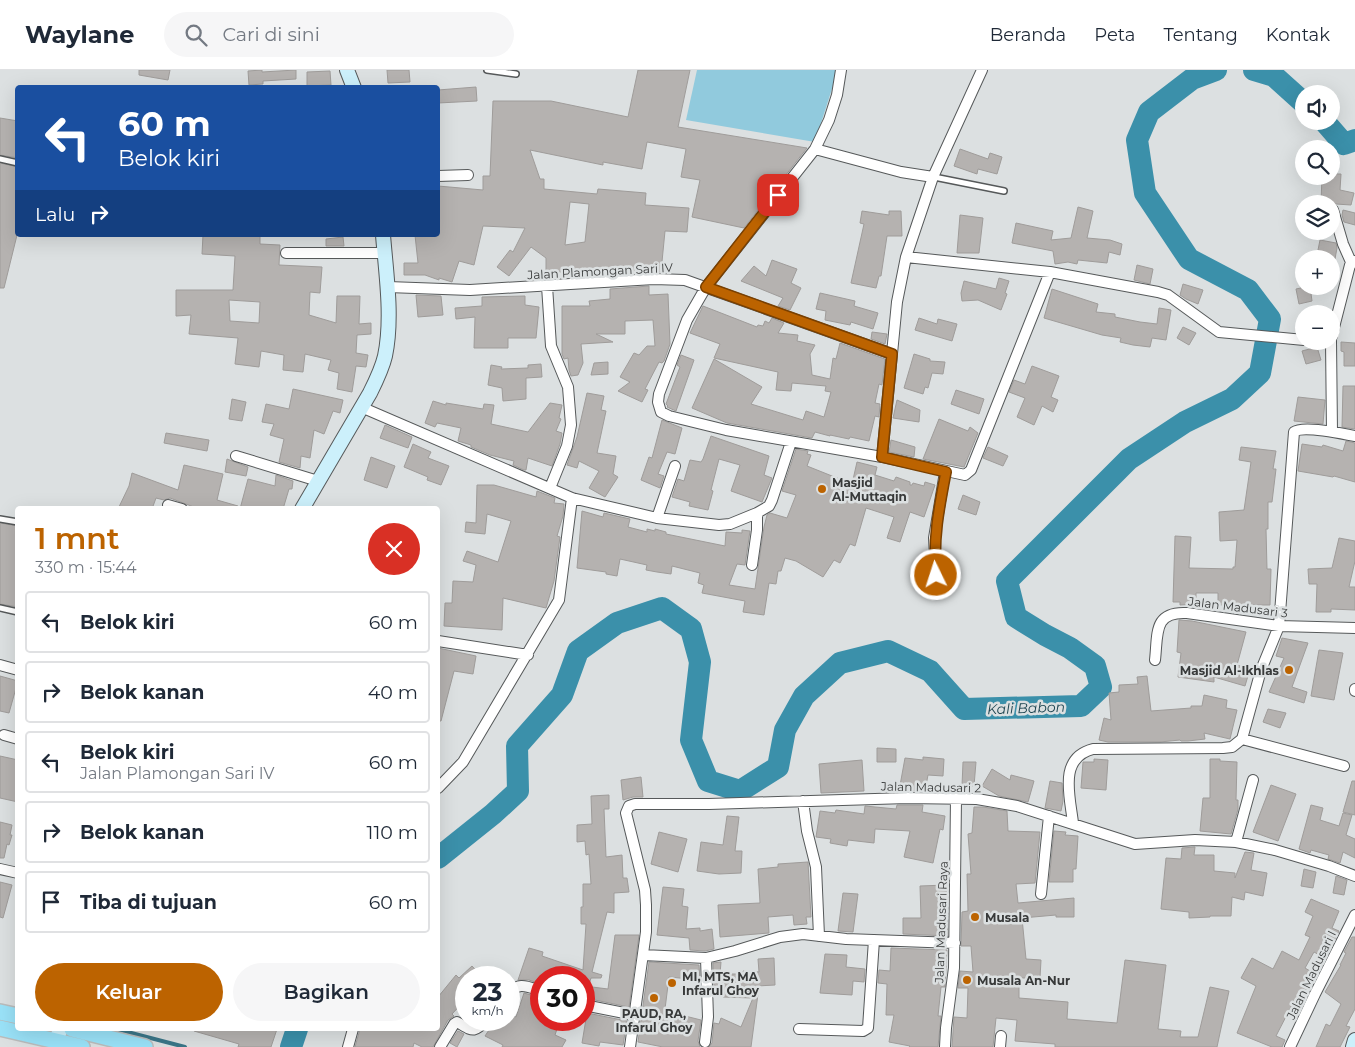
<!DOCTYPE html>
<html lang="id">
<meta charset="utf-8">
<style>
body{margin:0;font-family:Montserrat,sans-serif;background:#f6f6f7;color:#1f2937;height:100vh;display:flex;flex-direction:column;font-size:19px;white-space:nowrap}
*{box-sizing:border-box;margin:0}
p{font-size:16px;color:#747a83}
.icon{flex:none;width:28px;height:28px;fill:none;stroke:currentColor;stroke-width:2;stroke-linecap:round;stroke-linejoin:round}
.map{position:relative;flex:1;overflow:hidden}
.drawer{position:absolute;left:15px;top:436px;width:425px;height:525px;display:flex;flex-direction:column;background:#fff;border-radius:5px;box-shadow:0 5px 20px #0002}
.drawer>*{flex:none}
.guide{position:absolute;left:15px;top:15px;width:425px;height:152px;border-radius:5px;box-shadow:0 5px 20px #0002;background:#1a4fa0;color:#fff;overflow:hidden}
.tools{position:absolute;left:1295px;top:15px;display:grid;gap:10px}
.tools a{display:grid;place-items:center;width:45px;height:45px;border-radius:50%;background:#fff;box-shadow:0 5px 20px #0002;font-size:25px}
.speed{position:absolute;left:455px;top:896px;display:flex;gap:10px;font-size:25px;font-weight:700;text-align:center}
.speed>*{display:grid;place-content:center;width:65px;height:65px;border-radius:50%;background:#fff;box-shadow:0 5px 20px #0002;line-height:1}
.speed small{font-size:12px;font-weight:400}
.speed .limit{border:8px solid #d22;background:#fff;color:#111}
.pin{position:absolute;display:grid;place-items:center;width:42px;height:42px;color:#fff;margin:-21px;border-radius:10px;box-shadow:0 2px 8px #0006}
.me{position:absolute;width:55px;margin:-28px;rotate:356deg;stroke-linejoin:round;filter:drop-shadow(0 0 4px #0008)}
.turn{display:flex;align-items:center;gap:18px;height:105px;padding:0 20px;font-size:22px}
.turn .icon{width:65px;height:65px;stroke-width:2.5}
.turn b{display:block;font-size:35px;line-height:42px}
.then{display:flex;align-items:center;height:48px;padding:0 20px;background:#0003;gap:10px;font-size:19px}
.round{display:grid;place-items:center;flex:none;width:52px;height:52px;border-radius:26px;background:#f6f6f7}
.head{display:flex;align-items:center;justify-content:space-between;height:85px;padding:0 20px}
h1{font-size:30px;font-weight:600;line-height:38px;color:#bc6300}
.button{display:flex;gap:10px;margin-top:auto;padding:10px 20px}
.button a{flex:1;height:58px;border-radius:30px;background:#bc6300;color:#fff;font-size:20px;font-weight:600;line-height:58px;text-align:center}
.button a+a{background:#f6f6f7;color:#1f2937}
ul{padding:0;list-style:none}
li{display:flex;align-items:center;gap:15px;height:62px;margin:0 10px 8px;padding:0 10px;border:2px solid #e0e1e3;border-radius:5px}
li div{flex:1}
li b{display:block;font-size:19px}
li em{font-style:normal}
header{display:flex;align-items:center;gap:30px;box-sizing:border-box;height:70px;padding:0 25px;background:#fff;border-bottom:1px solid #e0e1e3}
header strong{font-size:24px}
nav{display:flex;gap:28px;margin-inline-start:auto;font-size:18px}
.search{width:350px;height:45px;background:#f6f6f7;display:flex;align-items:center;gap:12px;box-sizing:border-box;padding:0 18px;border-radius:28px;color:#747a83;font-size:19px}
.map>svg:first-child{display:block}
.green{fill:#91cadd}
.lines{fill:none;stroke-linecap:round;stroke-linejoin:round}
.stream{stroke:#3a7688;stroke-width:4}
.river{stroke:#3b90aa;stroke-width:22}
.building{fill:#b5b2b0;stroke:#9f9c9a;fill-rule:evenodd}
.lane-casing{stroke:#56595a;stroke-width:8}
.street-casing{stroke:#56595a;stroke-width:12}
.secondary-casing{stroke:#56595a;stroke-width:16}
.primary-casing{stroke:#bbbcbc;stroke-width:18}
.lane{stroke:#fff;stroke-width:5}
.street{stroke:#fff;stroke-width:10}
.secondary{stroke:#ccf0fb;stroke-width:14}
.primary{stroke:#9ae2f8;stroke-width:15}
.route-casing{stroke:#7a4000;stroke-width:12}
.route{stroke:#bc6300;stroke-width:9}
.poi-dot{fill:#bc6300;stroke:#dce0e1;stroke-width:2}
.labels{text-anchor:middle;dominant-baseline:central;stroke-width:5;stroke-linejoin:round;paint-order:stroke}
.street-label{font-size:12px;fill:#383a3a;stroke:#dce0e1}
.poi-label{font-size:12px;font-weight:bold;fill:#383a3a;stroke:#dce0e1;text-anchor:start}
.water-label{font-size:14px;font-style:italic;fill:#1d4450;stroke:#dce0e1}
</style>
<header>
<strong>Waylane</strong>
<div class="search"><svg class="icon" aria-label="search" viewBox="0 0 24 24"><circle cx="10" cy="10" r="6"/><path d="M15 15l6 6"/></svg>Cari di sini</div>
<nav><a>Beranda</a><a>Peta</a><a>Tentang</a><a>Kontak</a></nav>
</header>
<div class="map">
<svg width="1355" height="977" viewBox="0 0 1355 977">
<rect width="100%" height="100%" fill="#dce0e1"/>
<!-- green -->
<path class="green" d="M697,0H838L815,72L686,50Z"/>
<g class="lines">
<!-- stream -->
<path class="stream" d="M116,959L185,977"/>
<!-- river -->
<path class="river" d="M1254,0L1274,6L1304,33
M1324,51L1344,74L1355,70
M438,788L493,744L518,721L517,676L562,625L578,581L617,553L662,538L691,559L700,592L691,670L708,711L740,721L778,697L785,660L804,626L840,593L888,581L930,601L964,639L1081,636L1101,617L1095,596L1070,578L1045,565L1016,547L1007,511L1129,389L1185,352L1232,329L1260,303L1270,249L1248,220L1189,189L1145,123L1137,70L1149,42L1192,9L1216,0
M291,977L297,959"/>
</g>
<!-- building -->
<path class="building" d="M139,0H170L168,10L139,5Z
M262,0V2L296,0V9L263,11V14L249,15L248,1Z
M387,0H409L410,12L388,13Z
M638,0H690L678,57L807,78L744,158L692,147L700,110L681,107L686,79L647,72L642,99L603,92V95L530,80L540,109H544V119L597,124L598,119L646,123L645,135L689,138L687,162L665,161L661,202L604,205L546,201V188L531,177L509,206L497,197L510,180L513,182L525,158L483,156L474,195L459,191L452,212L439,208V210L425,205H404V193H418L415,165H438V116L483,120V106H490L493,31H551L628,47ZM570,132L589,134L585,172L565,175Z
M330,1L331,15L307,16V2Z
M476,17L477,31L438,33V20Z
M0,48L18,51V88L0,85Z
M960,79L988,89L990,83L1002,87L997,104L978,99L977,104L954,96Z
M0,93L18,97V161L4,218H0Z
M1331,104H1341L1340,120L1354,123L1351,135L1321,133L1322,106H1331Z
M1078,137L1093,141L1087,168L1110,170L1122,174L1120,185L1109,182L1107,193L1078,190L1077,194L1068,192L1055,194L1053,181L1012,173L1016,153L1053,161L1051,170L1071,168Z
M1343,140L1355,143V155L1344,152L1342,145Z
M862,141L889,145V141H901L902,166H887L881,206H879L876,218L851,213L864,154L860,153Z
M960,145L983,148L979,183H957Z
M203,165H260V174L280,175L279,195L322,197L320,223L310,222L309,245L336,253L337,226H360L359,254L371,253V264L357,265L356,283L368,285L366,297L356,296L352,322L337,319L339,303L328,300L331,290L305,284L303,302L283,300L284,285L261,281L259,297L235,294L238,268L189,264L191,245L176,246V220H233L235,186L202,184ZM229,230L260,232L259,253L230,251Z
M343,167L344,176H326V169Z
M1320,170L1336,173L1337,178L1335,189L1317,185Z
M772,190L797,199L791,213L801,218L790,240L778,236L783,228L741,211L754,196L766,206Z
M1137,195L1153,199L1150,214L1134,210Z
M999,208L1009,211L1005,223L1007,224L1001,240L978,230L962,231L961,223L964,211L996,219Z
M1183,214L1203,220L1198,234L1186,229L1180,225Z
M649,216V225L668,224L670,274L664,291L662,293L659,292L645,319L648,320L642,332L618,321L630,312L620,307L634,283L639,285L647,276H655L653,250L625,251V264H596L613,272L581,274L583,293L578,305L571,306L569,300L568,288L564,289L562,284V236H590L589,231L610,229V219Z
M1310,216L1312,231L1299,234L1296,219Z
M1052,219L1098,234L1096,242L1115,244V247L1140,252L1157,254L1159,238L1171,240L1166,270L1152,268L1150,277L1133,275L1120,272L1121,268L1102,265L1044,248Z
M820,223L855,231L854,236L878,243L873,259L851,252L850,255L825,250L826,241L816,239Z
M416,225L441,226L443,245L418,247Z
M525,226V235L539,237L536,268H508V278H474L475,247L456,249L455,238L482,236V227Z
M703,236L757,257L758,255L763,256L765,251L769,253L772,248L784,253L778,263L798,265L797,271L815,275L810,284L812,305L830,309L833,288L836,289L840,273L885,289L882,315L879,314L875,333L880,334L879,347L875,346L869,371L850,367L849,369L830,365V366L815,362L812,368L727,353L692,338L714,289L762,317L751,334L803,350L806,341L824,347L831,322L825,321L826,316L792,313L791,321L776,320L778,302L714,288L720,274L690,263Z
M919,248L937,254L938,249L957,254L952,271L915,260Z
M1183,257L1196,263L1189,275L1177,268Z
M872,262L887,264L885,274L871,269Z
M1341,272L1355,273V296H1344V282L1341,281Z
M1317,277L1321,290L1306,294L1302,281Z
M914,284L930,289V291L945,292L943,304L932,303L928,318L925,317L923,324L904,318Z
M681,285L694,290L676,341L667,337L668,336L666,334L680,297L677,295Z
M608,292V304L591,305L594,293Z
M541,294L542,307L526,308V329L503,331L502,318L488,315L491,295L502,297L501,299L528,298V295Z
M1032,296L1059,306L1051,327L1058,330L1053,342L1042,336L1034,355L1017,347L1025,328L1009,322L1014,310L1025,314Z
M1343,316H1355V359L1342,357Z
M293,319L343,330L340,343L333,341L324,364L314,360L310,388L301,386L300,398L279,392L284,369L270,365L274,354L262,352L266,334L289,339Z
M956,320L984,329L979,344L951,334Z
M587,323L604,326L601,340L606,341L597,383L616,386L613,404L618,407L605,427L589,418L599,401L579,391L577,398L567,395L577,367Z
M1298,327L1325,330L1323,354L1294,351Z
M232,329L246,332L242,351L229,349Z
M897,330L920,340L919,352L893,348Z
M433,331L446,335V333L483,339L484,334L494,335L491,354L528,362L550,333L562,335L559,348L561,349L556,361L562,363L560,374L552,396L528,388L526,400H524L513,395L514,391L490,385L471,377V375L458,371L461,358L437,353L435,357L425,353Z
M939,349L968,361L970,357L978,363L964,397L923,389Z
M662,350L682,358L675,384L667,382L658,404L664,406L660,418L641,410L649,387L652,388Z
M385,355L412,367L408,378L380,368Z
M166,363L209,370L207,381L164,373Z
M711,366L769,386L764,405L772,408L762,432L731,421L740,395L719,389L711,420L713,421L708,440L689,436L690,432L672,427L678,409L684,411L690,390L701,392L703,389Z
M891,370L915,377L914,387L889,382Z
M1346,371L1355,373V412L1334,406L1333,407L1298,401L1302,374L1322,377L1323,375L1343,381Z
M413,374L431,382L428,388L449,396L441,415L427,410L428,407L404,397Z
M988,377L1008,386L1003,396L983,388Z
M1241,377L1276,381L1273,399H1276L1272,432H1268V459H1266L1267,499H1271L1270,535H1247V541H1232V535H1218V523H1196V534L1180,535V532H1173L1175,466L1191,467L1189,498L1233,499V497H1235L1237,470L1220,471L1219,442L1244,440L1251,392L1239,390Z
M796,379L808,381L807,384L811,385L807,396L852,414L857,392L877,397L875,405L894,411L896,407L910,412V415H912L913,413L924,416L925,412L935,415L924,447L910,442L900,472L887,468L894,447L866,438L855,476L850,474L840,493L834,490L823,507L796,491L785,488L781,501H778L776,514L769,513L764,545L743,542L745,531L702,523L704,515L698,513L700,503L672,496L671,504L657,502L646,500L647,495L620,489L617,506L606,504V502L577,498L582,441L603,447L604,443L630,449L628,457L647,462V459L655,461V459L666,462V464L725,476L726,462L742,463V460L750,461L745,495L737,494L729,515L755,519L764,457L767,445L770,443L787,448L796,425L782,421Z
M371,387L395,396L387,418L364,410Z
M227,389L248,397L246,406L225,402Z
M184,395L223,404L217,430L238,436V439H199L170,428L164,430L156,428L152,439H118L129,416L132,403L178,420Z
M276,405L293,411L292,419H289L283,439H240L248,409L275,416Z
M477,415H494L536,427L537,421L555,428L554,433L564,434L563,446L557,466L560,467L554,511L546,538L503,528L502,560L444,556L445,533H452L453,511L473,512L476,495L463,491L467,481L498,492L511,451L487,444L485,464L465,462L466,452L476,453Z
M963,425L980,432L976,445L958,439Z
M0,453L18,456V537L0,534Z
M1339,468L1355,471V491L1349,517H1355V540L1331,539V542H1316L1317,514H1309L1308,499L1332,498Z
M942,489L954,490L953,503H943Z
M1179,550L1192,551L1246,562L1237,595L1250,599L1245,616L1214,607V612L1178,607L1181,583L1177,582Z
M1282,568L1308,573L1292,617L1307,622L1304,633L1269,622L1284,588L1276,586Z
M438,578L476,586L473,604L454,601L441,651H438Z
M1319,580L1343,583L1334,630L1311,626Z
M0,606L18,611L9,643L0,641Z
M1147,606L1151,641L1191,638V636H1202L1204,625L1227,630L1226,638L1237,640L1230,669L1204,663L1205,669L1188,671H1181L1180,670L1160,672H1108L1099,670L1104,648L1111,650L1109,623L1119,622V615L1138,614L1137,607Z
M1268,639L1286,643L1280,658L1263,652Z
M877,678L896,679V692H877Z
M0,686L18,690V732L0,728Z
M923,687L944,689L943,706L928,705L925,721H899L905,688L923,690Z
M1094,689L1108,690L1106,720L1081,718L1083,692H1094Z
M1210,689H1220V691L1237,692L1236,730H1238V739L1231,764L1200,761L1203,728H1210Z
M862,690L864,721L821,723L819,694Z
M963,692H976L974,716H962Z
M992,699L1010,710L1011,705L1034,711L1028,732L999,726L982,716Z
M641,707L643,727H633L623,730L621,710Z
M1050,711L1062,713L1063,731L1061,741L1045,738Z
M1352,711H1355V745L1343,742Z
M1271,715L1296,724L1278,771L1253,762Z
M609,725V739H604L606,787L622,785L623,808H627L629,822L614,823V843L607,842L592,902L602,905L601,908H591L587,921L584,920V908H541V914L529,910H518L529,878L543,882L542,886L583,900L586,854H581V837H583V814H591L589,784L586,785L585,771L577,772V755L592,754L591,726Z
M897,735H923L922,742L945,746L943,760L940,759L933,793L904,787L910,761L875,759L874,773L848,770L847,776L830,773L831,769L816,767L820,741L835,743L836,740L864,744L865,736L896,739Z
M1311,735L1323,738L1320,750L1339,756L1343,743L1352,745L1346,765L1355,769V788L1343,782L1340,793L1328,789L1329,785L1311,780L1310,783L1299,779Z
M974,737H983L1007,741L1008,761L1040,762L1035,813L1016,814L1018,833L1074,828V847H1056V845L1022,848L1026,889L1041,890L1040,908H1019V928L1068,932L1067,949L1117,953L1125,890L1166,895L1158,959L1181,961L1180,967H1198L1210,917L1229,921L1217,977H1055V974L1015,971L1017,950L996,948L993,977H952L954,947L967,948L968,918H958L960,901L973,902L971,876H961L962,842L968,841L967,804H971L968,764L972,763Z
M727,746L739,747L735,781H742L741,803L719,804L697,801L701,772L723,775Z
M0,752L12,755L10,765H12L9,775L7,774L4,788H0Z
M1054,761L1066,762L1065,765L1078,766L1076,799H1073V812H1049Z
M659,762L687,769L678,802L651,794Z
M1195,777L1194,785H1214V801L1235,803V808L1245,782L1254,783L1251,800L1267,803L1263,826L1245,822L1244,830L1232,827L1231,846H1210V847L1189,848V842L1161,839L1166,788L1181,789L1182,778Z
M808,792L811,847H806L807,854L794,855L793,845L768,847L769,863L720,867L718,835L760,833L758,799L778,797V794Z
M1304,799L1316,802L1313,818L1301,816Z
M1336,806L1347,810L1344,825L1333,823Z
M0,812L12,815L3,848L0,847Z
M946,815L948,866L903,864V848H921L920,816Z
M663,817L684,819L682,836L688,837L686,859L700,858V861L712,859L714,879L705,881L690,880L689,868L657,865Z
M843,823L858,824L853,862L838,861Z
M1311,829L1339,841L1332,858L1339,861L1331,876L1329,875L1323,887L1314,882L1305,898L1315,904L1304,923L1302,922L1296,932L1294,931L1276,966L1285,970L1282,977H1272L1237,963L1256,916L1241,908L1252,888L1273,899L1282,881L1299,890L1310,867L1305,865L1313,846L1305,842Z
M615,865H639L629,937L590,929L592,917L608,919Z
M1352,867H1355V939L1346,956L1350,957L1340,977H1316L1326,954L1330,956L1341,934L1325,922L1341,895H1340L1346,883L1344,882Z
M891,878L947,880L945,917H941L938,946H941L938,977H909L910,976L889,972L894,945H886L887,914L878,913L879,900L890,901Z
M825,884L847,885L846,897L865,899L864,912L853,911L852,925L820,923Z
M774,888L775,915L757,916L756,924H758L751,977H709L712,973L714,953L719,954L721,948L741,957L753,928L723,927V917H714L713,893L721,892L720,904H743V901L759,902L758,889Z
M649,892L699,895L700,910L669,907L665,939L686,945L685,946L701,950L698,971L700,977H663L638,972Z
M472,896L483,908H466V929L452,944L454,946L448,950L433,977H422L414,973L413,977H355L360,959H438V927L456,905L459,908Z
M524,923L541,928V950H560L555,965L566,970L562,977H502L503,975L485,966L493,954L500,958L503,950H509V944L516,947Z
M587,943L627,951L623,975L600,972L599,976L582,973Z
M195,959H277L271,977H238L239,974L194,961Z
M458,961L464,964L457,977L450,973Z"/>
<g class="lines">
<defs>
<path id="lane" d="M487,0L516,4
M0,89L18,93
M934,107L1004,121
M0,449L18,452
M0,538L18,542"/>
<path id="street" d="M841,0L837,25L829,50L815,79L706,217L687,250L659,324L658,332L661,342L669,346L726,360L882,387L965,405L971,400L1050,202
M815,79L901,102L933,107
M438,106L468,105
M1333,140L1343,174L1351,192
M286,183H384
M906,187L1050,202L1158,222L1168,225L1219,262L1304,270
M547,216L551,276L568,317L571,355L567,376L550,418
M388,217L470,220L654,209L685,210L892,284
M1331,269L1350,195L1355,191
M1331,271L1332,362
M361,337L572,428L657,448L719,455L730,454L757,443L769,436L772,430L791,372
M236,386L318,411
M882,387L897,232L906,187L933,107L982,0
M168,435L182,439
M657,448L675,396
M752,495L757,460V443
M936,505L934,468L945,402
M438,571L528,585
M1155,590C1158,564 1153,541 1187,543L1279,556L1355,558
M0,595L18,600
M1355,621V619
M4,665L18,669
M1242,669L1344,696
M438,718L463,692L559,530L572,428
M803,731L807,761L816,797L819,866
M1073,753C1070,726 1058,688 1093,679L1223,678L1232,677L1242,669L1261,600L1279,556L1294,362C1303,355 1343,364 1355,366
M1236,772L1253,710
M0,799L18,803
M1041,824L1049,746
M643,885L706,888L735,881L780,867L803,864L846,869L955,873
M509,924C518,911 528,917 541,921
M584,935L634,945
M799,959L863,961L868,958L874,870
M705,972L708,947L706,888
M348,977L353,959
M440,977L454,954L457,952C473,961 473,964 487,950
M630,977L646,862V835L645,820L626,743L629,736L635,734H709L907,728L977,729L1017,736L1135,774L1195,770L1236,772L1275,780L1329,796L1355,806
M945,977L946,958L954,898L956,728
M1000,977L1001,966
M1290,977L1315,924L1355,845"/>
<path id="secondary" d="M347,0L354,18
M302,439L370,323C376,311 382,299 385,286C393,248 386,203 383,165
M55,971L61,959
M1353,977L1355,970"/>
<path id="primary" d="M0,942L18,946
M0,958L82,977
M72,959L145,977"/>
</defs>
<!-- lane casing -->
<use href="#lane" class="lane-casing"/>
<!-- street casing -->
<use href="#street" class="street-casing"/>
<!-- secondary casing -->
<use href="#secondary" class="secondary-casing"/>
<!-- primary casing -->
<use href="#primary" class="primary-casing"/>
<!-- lane -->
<use href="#lane" class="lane"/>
<!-- street -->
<use href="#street" class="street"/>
<!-- secondary -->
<use href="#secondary" class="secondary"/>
<!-- primary -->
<use href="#primary" class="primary"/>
</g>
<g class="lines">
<defs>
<path id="route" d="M778,125L706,217L892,284L882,387L946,402C939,438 933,468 936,505"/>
</defs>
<!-- route casing -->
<use href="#route" class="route-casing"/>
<!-- route -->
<use href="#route" class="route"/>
</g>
<!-- markers -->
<g class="poi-dot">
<circle cx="822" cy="419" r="5"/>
<circle cx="1289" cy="600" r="5"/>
<circle cx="975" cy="847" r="5"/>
<circle cx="967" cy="910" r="5"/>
<circle cx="672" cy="913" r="5"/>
<circle cx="654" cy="928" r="5"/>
</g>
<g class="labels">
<!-- street labels -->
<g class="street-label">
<text transform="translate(600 201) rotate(-3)">Jalan Plamongan Sari IV</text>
<text transform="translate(1238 537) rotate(7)">Jalan Madusari 3</text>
<text transform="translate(931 717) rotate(1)">Jalan Madusari 2</text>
<text transform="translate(941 852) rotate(-88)">Jalan Madusari Raya</text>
<text transform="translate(1311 905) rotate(-64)">Jalan Madusari I</text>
</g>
<!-- poi labels -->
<g class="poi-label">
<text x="832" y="412">Masjid<tspan x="832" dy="14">Al-Muttaqin</tspan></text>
<text x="1279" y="600" text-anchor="end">Masjid Al-Ikhlas</text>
<text x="985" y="847">Musala</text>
<text x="682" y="906">MI, MTS, MA<tspan x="682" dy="14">Infarul Ghoy</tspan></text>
<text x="977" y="910">Musala An-Nur</text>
<text x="654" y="943" text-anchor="middle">PAUD, RA,<tspan x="654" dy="14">Infarul Ghoy</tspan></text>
</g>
<!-- water labels -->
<g class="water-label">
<text transform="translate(1026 638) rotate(-2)">Kali Babon</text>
</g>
</g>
</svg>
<div class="tools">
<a><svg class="icon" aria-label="sound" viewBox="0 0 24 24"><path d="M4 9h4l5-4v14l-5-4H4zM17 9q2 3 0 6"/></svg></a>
<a><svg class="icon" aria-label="search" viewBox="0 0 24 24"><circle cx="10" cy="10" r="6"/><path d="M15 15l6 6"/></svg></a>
<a><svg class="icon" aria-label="layers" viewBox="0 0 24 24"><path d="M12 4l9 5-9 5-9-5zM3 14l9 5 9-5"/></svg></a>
<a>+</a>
<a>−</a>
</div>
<div class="speed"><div>23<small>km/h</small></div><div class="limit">30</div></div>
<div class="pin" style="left:778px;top:125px;background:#d93025"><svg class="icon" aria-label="arrive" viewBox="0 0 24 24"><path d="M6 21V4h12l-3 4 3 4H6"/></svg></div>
<svg class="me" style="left:936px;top:505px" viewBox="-20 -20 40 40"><circle r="17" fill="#bc6300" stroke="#fff" stroke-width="3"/><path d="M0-11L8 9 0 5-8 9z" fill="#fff"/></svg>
<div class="guide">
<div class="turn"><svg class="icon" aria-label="left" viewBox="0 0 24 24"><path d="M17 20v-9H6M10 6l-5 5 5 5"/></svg><div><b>60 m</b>Belok kiri</div></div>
<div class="then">Lalu<svg class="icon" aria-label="right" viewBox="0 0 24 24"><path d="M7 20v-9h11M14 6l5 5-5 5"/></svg></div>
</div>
<section class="drawer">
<div class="head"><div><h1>1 mnt</h1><p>330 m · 15:44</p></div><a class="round" style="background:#d93025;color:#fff"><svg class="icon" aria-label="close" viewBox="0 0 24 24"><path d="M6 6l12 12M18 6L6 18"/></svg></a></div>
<ul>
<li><svg class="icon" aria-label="left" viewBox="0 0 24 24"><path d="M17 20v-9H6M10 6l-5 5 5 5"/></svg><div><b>Belok kiri</b></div><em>60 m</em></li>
<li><svg class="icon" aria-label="right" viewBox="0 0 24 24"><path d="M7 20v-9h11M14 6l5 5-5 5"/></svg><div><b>Belok kanan</b></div><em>40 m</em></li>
<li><svg class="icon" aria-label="left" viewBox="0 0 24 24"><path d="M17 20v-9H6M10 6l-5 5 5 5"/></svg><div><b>Belok kiri</b><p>Jalan Plamongan Sari IV</p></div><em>60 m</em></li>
<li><svg class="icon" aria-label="right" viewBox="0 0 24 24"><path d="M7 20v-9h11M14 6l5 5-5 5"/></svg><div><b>Belok kanan</b></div><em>110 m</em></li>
<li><svg class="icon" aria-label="arrive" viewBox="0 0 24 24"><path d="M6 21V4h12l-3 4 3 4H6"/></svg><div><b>Tiba di tujuan</b></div><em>60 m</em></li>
</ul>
<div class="button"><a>Keluar</a><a>Bagikan</a></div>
</section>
</div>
